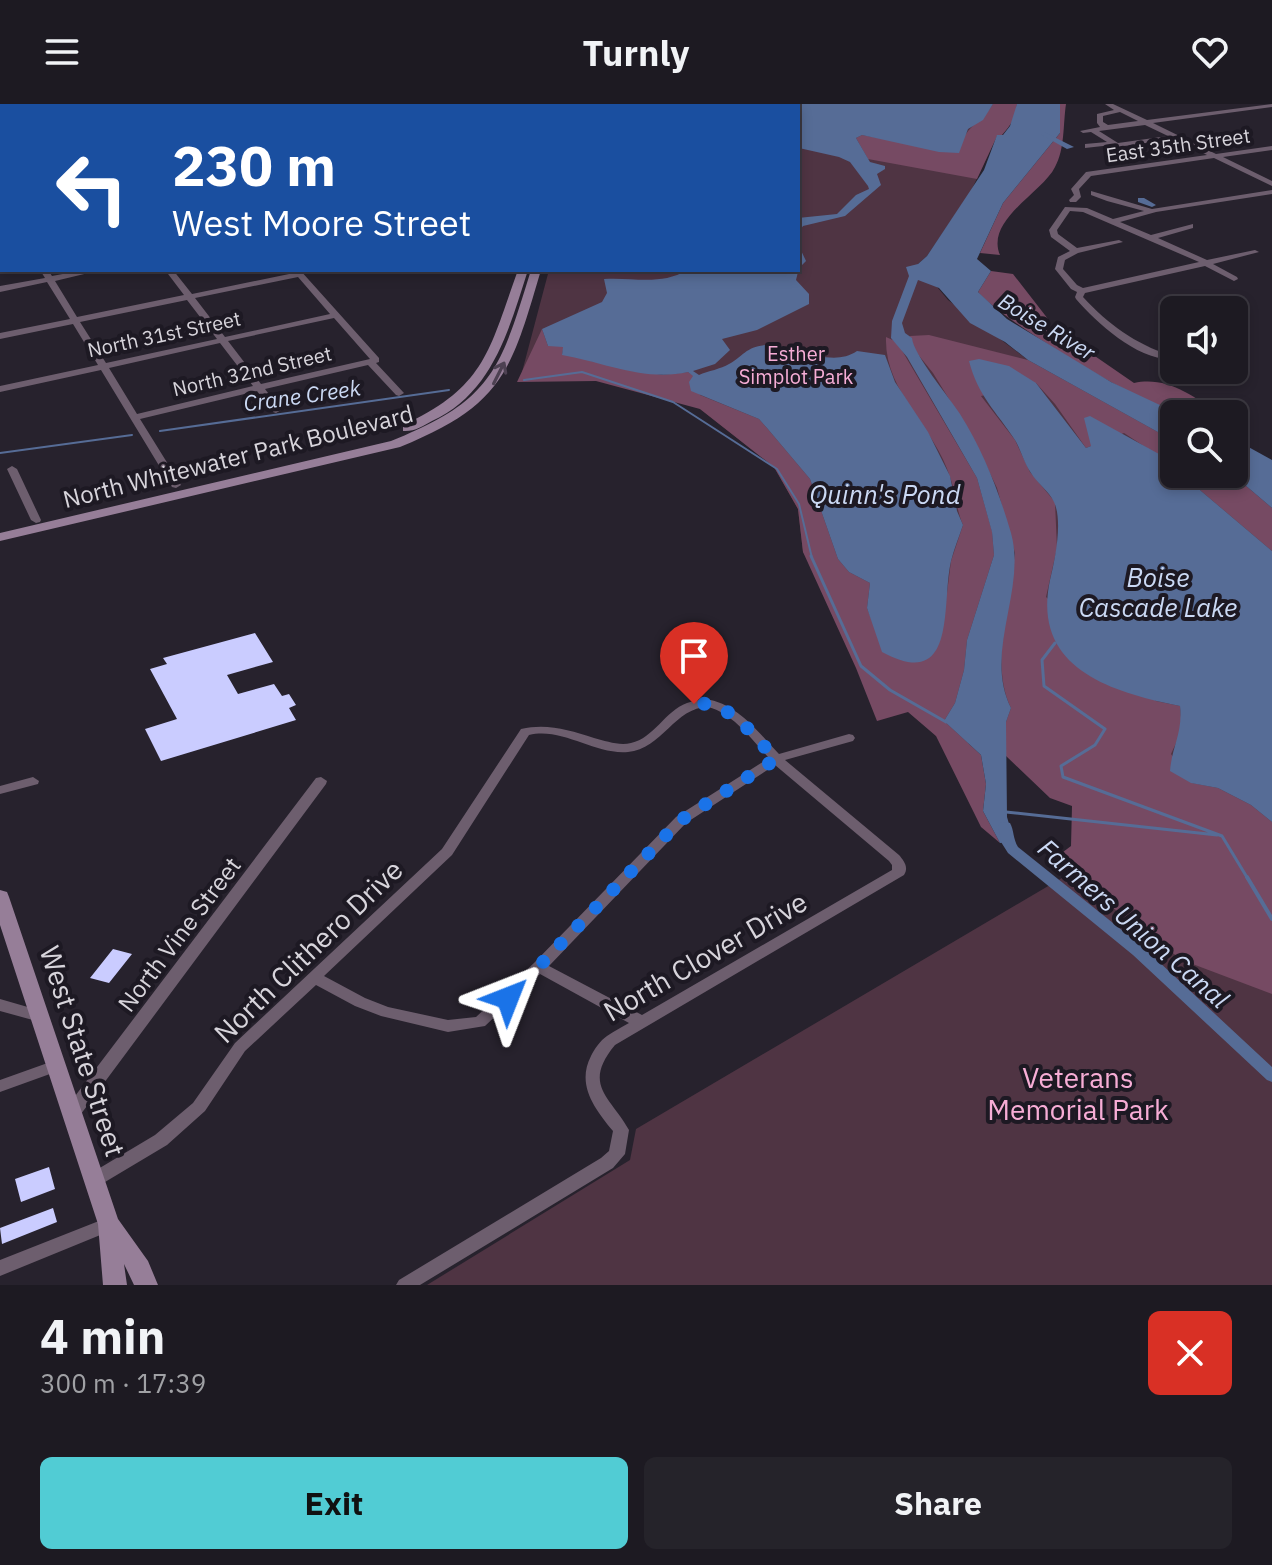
<!DOCTYPE html>
<meta charset="utf-8">
<style>
body{margin:0;font-family:"IBM Plex Sans",sans-serif;background:#25232a;color:#f1f3f6;height:100vh;display:flex;flex-direction:column;font-size:30px;white-space:nowrap}
*{box-sizing:border-box;margin:0}
p{font-size:26px;color:#a0a1a5}
.icon{flex:none;width:44px;height:44px;fill:none;stroke:currentColor;stroke-width:2;stroke-linecap:round;stroke-linejoin:round}
.map{position:relative;height:1181px;overflow:hidden}
.drawer{display:flex;flex-direction:column;background:#1d1a22;flex:1}
.drawer>*{flex:none}
.banner{position:absolute;left:0px;top:0px;width:800px;height:168px;box-shadow:0 4px 12px #0003,0 0 0 2px #3b3840;background:#1a4fa0;color:#fff;overflow:hidden}
.buttons{position:absolute;left:1160px;top:192px;display:grid;gap:16px}
.buttons a{display:grid;place-items:center;width:88px;height:88px;border-radius:12px;background:#1d1a22;box-shadow:0 4px 12px #0003,0 0 0 2px #3b3840;font-size:40px}
.pin{position:absolute;display:grid;place-items:center;width:68px;height:68px;color:#fff;margin:-82px -34px;border-radius:50% 50% 50% 0;rotate:-45deg;box-shadow:0 0 8px #0007}
.pin .icon{rotate:45deg}
.me{position:absolute;width:88px;margin:-44px;rotate:45deg;stroke-linejoin:round;filter:drop-shadow(0 0 6px #0008)}
.turn{display:flex;align-items:center;gap:28px;height:168px;padding:0 40px;font-size:36px}
.turn .icon{width:104px;height:104px;stroke-width:2.5}
.turn b{display:block;font-size:56px;line-height:68px}
.round{display:grid;place-items:center;flex:none;width:84px;height:84px;border-radius:12px;background:#25232a}
.summary{display:flex;align-items:center;justify-content:space-between;height:136px;padding:0 40px}
h1{font-size:48px;font-weight:700;line-height:60px}
.primary-button{display:flex;gap:16px;margin-top:auto;padding:16px 40px}
.primary-button a{flex:1;height:92px;border-radius:12px;background:#51ccd4;color:#111;font-size:32px;font-weight:700;line-height:92px;text-align:center}
.primary-button a+a{background:#25232a;color:#f1f3f6}
header{display:flex;justify-content:space-between;align-items:center;height:104px;padding:0 40px;background:#1d1a22;font-size:36px;font-weight:700}
.map>svg:first-child{display:block}
.green{fill:#4f3443}
.forest{fill:#764a63}
.water{fill:#566c96}
.lines{fill:none;stroke-linecap:round;stroke-linejoin:round}
.stream-far2{stroke:#566c96;stroke-width:2}
.stream-far1{stroke:#566c96;stroke-width:3}
.stream{stroke:#566c96;stroke-width:4}
.canal{fill:#566c96;fill-rule:evenodd}
.building{fill:#caccff}
.street{fill:#6d5e6e;fill-rule:evenodd}
.secondary{fill:#967e98;fill-rule:evenodd}
.oneway{stroke:#4d4152}
.route{stroke:#1a73e8;stroke-width:14;stroke-dasharray:0 25.2}
.labels{text-anchor:middle;dominant-baseline:central;stroke-width:8;stroke-linejoin:round;paint-order:stroke}
.far-street-label{font-size:20px;fill:#d7d4db;stroke:#1d1923}
.far-park-label{font-size:20px;fill:#f7add6;stroke:#1d1923}
.far-water-label{font-size:22px;font-style:italic;fill:#cbd9f4;stroke:#1d1923}
.street-label{font-size:24px;fill:#d7d4db;stroke:#1d1923}
.water-label{font-size:26px;font-style:italic;fill:#cbd9f4;stroke:#1d1923}
.near-street-label{font-size:28px;fill:#d7d4db;stroke:#1d1923}
.near-park-label{font-size:28px;fill:#f7add6;stroke:#1d1923}
</style>
<header><svg class="icon" aria-label="menu" viewBox="0 0 24 24"><path d="M4 6h16M4 12h16M4 18h16"/></svg>Turnly<svg class="icon" aria-label="heart" viewBox="0 0 24 24"><path d="M12 20l-8-8c-3-5 5-10 8-4 3-6 11-1 8 4z"/></svg></header>
<div class="map">
<svg width="1272" height="1181" viewBox="0 0 1272 1181">
<rect width="100%" height="100%" fill="#27222d"/>
<!-- green -->
<path class="green" d="M659,0H1017L997,32L971,87L927,152L918,160L948,196L1028,256L1174,336V370H1232L1272,404V1181H427L630,1056L636,1025L1201,692L936,632L803,448L798,405L774,363L685,293L576,266L522,268L549,166H798V2H657Z"/>
<!-- forest -->
<path class="forest" d="M993,0H1017C1016,13 1011,21 1002,31L997,32L977,75L868,55L856,34L862,31L890,36L962,37C969,21 984,15 993,0Z
M1060,0H1066C1063,20 1065,45 1055,63C1043,88 985,116 1000,151L980,149L1003,99L1060,29Z
M991,167L1013,170L1048,215L1044,217L1049,234L1089,248L1134,279C1166,272 1193,291 1218,310C1206,310 1192,312 1180,310C1145,303 1001,216 978,188Z
M542,225L548,242H564L562,250L576,251L591,257L662,271L688,268L694,272L700,291L759,315L767,324L810,375L838,455L849,468L870,479L867,504L875,524L947,489L951,457L963,421C956,405 956,389 950,373C935,323 884,288 886,233L897,238L977,374L992,427L994,451L967,536L964,566L955,599L944,617L981,651L986,680L983,707L1000,739L981,723L936,632L908,608L877,617L856,564L803,448L798,405L774,363L700,305L596,277L517,278Z
M929,231L1028,256L1174,337V362L1124,329L1086,344L1055,300L1036,279L981,292L1015,336L1030,368L1055,398L1057,444L1046,493L1156,597L1180,602L1182,626L1171,650L1192,679L1218,684L1251,701L1272,718V890L1182,856L1051,757L1071,742L1072,702L1050,694L1006,652V618L1011,604C990,562 1009,495 1015,449L997,384L973,334L933,269L912,243L910,232Z
M1181,370H1232L1272,404V447Z"/>
<!-- water -->
<path class="water" d="M711,0H993L983,16L968,25L959,49L939,48L862,31L856,34L870,58L885,62V65L877,70L881,81L845,112L803,122L798,129V114L837,110L856,91L869,85L868,82L850,58L839,53L799,44L802,39L798,38V2H704Z
M1017,0H1060V29L1003,99L977,155L991,167L978,188L1007,215L1111,278L1179,310H1174V337L1028,256L1005,238L970,219L939,184L918,176L902,219L905,229L912,234C913,250 949,293 960,310C983,346 999,388 1011,429C1027,486 983,548 1011,604L1006,618L1007,713L1014,737L1000,739L983,707L986,680L981,651L944,617L955,599L964,566L967,536L994,451L992,428L977,374L907,253L891,234L892,217L909,172L906,163L918,160L927,152L984,66L997,31H1003L1010,22Z
M798,140L806,157L799,164L796,176L809,190V200L757,226L722,235L730,246L715,260L693,267L699,271C708,267 721,265 729,260C743,252 747,242 766,241C796,241 831,265 857,247L885,251L895,278L928,328L950,372L957,407L963,421C959,433 954,445 951,457C941,500 958,589 882,548L867,504L870,479L849,468L838,455L810,375L767,324L759,315L691,287L689,278L693,272L688,268C645,278 603,258 562,251L563,243L548,242L542,225L602,198L607,189L604,175C633,173 661,182 687,166H798Z
M979,255L1009,262L1036,279L1086,344L1091,342L1084,314L1090,312L1168,355L1174,362V370H1181L1272,447V718L1251,701L1218,684L1191,679L1170,667C1172,642 1183,629 1180,602C1112,588 1031,565 1050,476C1055,456 1063,417 1054,398C1049,387 1037,379 1031,369C1024,359 1021,346 1015,336C996,307 978,292 969,257Z
M1234,335L1272,356V404L1232,370Z"/>
<g class="lines">
<!-- stream-far2 -->
<path class="stream-far2" d="M524,276L582,268L673,298L777,365L799,400L812,454
M160,327L449,286
M0,349L132,331"/>
<!-- stream-far1 -->
<path class="stream-far1" d="M811,452L861,562L890,586L946,618
M1055,539L1042,556L1044,582L1105,625L1095,641L1061,662L1063,673L1222,732L1248,775
M1006,708L1217,731"/>
<!-- stream -->
<path class="stream" d="M1247,773L1272,815"/>
<!-- canal -->
<path class="canal" d="M1040,28H1044L1074,43L1067,45L1040,30Z
M1138,94H1144L1156,101L1152,103L1138,98Z
M1005,718L1010,719C1014,726 1013,735 1018,743L1143,843L1272,963V978L1267,976L1133,851L1008,749L1001,738L998,722L1000,719Z"/>
</g>
<!-- building -->
<path class="building" d="M255,529L273,558L227,571L238,590L274,580L282,592L289,590L296,601L289,604L296,616L161,657L145,625L177,615L150,565L167,560L163,554Z
M113,845L132,850L109,879L90,874Z
M49,1063L55,1085L21,1098L15,1075Z
M53,1104L57,1118L2,1140L0,1124Z"/>
<g class="lines">
<!-- street -->
<path class="street" d="M62,0H70L69,2H61Z
M139,0H158L161,2H142Z
M351,0H359L358,2H350Z
M404,0H411L410,2H403Z
M422,0H441L444,2H425Z
M503,0H511L510,2H502Z
M1105,0H1113L1147,16L1272,0V3L1153,19L1216,50L1272,42V46L1223,53L1272,77V82L1214,54L1091,72L1079,85L1081,93L1076,98H1070L1069,96L1074,91L1071,85L1086,68L1207,51L1175,35L1117,43L1112,41L1085,44V40L1107,38L1091,28L1083,29L1080,27L1100,23L1097,19V10L1114,6ZM1120,8L1138,17L1108,21L1103,18V12ZM1145,21L1168,32L1118,39L1099,27Z
M0,17H2V21H0Z
M0,35H2V40H0Z
M0,57H2V61H0Z
M1272,86V90L1156,108L1120,118L1151,131L1193,120V124L1158,134L1207,156L1255,146L1259,148L1213,160L1237,173L1238,175L1234,177L1205,162L1085,189L1083,193C1108,220 1135,240 1170,251V255C1136,255 1097,219 1076,195L1075,193L1077,188L1071,185L1055,165L1058,153L1070,147L1051,133L1049,126L1065,103L1087,104L1113,115L1144,107L1107,97L1091,91V87L1152,105ZM1070,107L1083,108L1199,158L1083,184L1077,181L1063,165L1065,156L1078,149L1123,138L1119,136L1077,144L1058,130L1057,126Z
M0,140H2V145H0Z
M40,166H48L52,172L84,166H101L55,177L77,213L184,191L165,166H173L192,190L294,169L292,166H300L379,254V258L376,259L404,289L399,292L396,291L368,261L265,285L281,306L276,309L273,308L257,287L140,315L181,381L176,384L172,383L101,266L0,288V282L98,261L73,220L0,235V229L70,215L47,178L0,188V182L45,174ZM298,173L330,210L225,233L195,194ZM187,196L217,235L106,259L80,218ZM334,214L370,255L261,280L228,237ZM220,239L253,282L137,310L109,264Z
M12,362L17,365L41,416L40,418L36,419L31,416L7,365Z
M705,595C737,599 758,628 779,650L849,630L853,631L855,634L853,637L785,656L899,751C904,757 909,763 904,771L615,941C582,981 610,992 629,1026L625,1050L613,1064L420,1181H396L399,1176L601,1054L609,1047L613,1027C595,1005 576,981 591,952C595,944 600,937 607,932C614,927 622,923 629,919L540,870L485,922L448,928L381,912L355,902L316,881L245,947L205,1007L167,1041L100,1081L94,1083L88,1081L86,1076L88,1071L155,1031L193,999L235,939L442,745L521,625C547,619 569,626 594,634C606,637 619,642 631,639C654,634 665,607 687,599C692,597 699,596 705,595ZM708,603C733,609 752,636 769,654L676,713L534,859L476,913L448,916L388,903L365,894L324,872L452,751L529,631C563,623 594,651 628,648C662,645 675,603 708,603ZM775,661L889,757L892,761V766L642,911L549,862L686,719Z
M33,673L39,677L38,680L0,690V682Z
M321,673L327,677L326,680L78,1014L72,1015L66,1014L64,1009L66,1004L316,674Z
M0,895L45,908L47,912L45,916L40,918L0,907Z
M56,956L61,958L64,962L61,966L0,988V976Z
M109,1113L115,1115L117,1120L115,1125L0,1172V1156Z"/>
<!-- secondary -->
<path class="secondary" d="M0,99H2L0,106Z
M518,166H528C509,225 493,289 432,317C423,322 414,328 403,327V321C486,283 489,246 518,166Z
M531,166H541C511,268 503,301 400,343L0,437V429L391,337C493,296 500,266 531,166Z
M0,786L7,788L9,793L118,1115L148,1157L158,1181H134L124,1160L127,1181H103L98,1120L0,821Z"/>
</g>
<!-- one-way arrows -->
<defs><path id="oneway-shaft" d="M-6 0H5M1.5-3L5.5 0L1.5 3" fill="none" stroke-width="1.6" stroke-linecap="round" stroke-linejoin="round" transform="scale(2)"/></defs>
<use class="oneway" href="#oneway-shaft" transform="translate(499 269) rotate(-63)"/>
<g class="lines">
<!-- route -->
<path class="route" d="M508,894L681,716L776,655C754,633 729,595 694,600"/>
</g>
<g class="labels">
<!-- far-street labels -->
<g class="far-street-label">
<text transform="translate(1178 41) rotate(-8)">East 35th Street</text>
<text transform="translate(164 230) rotate(-12)">North 31st Street</text>
<text transform="translate(252 267) rotate(-13)">North 32nd Street</text>
</g>
<!-- far-park labels -->
<g class="far-park-label">
<text x="796" y="249">Esther<tspan x="796" dy="23">Simplot Park</tspan></text>
</g>
<!-- far-water labels -->
<g class="far-water-label">
<text transform="translate(1047 222) rotate(31)">Boise River</text>
<text transform="translate(302 291) rotate(-8)">Crane Creek</text>
</g>
<!-- street labels -->
<g class="street-label">
<text transform="translate(238 352) rotate(-14)">North Whitewater Park Boulevard</text>
<text transform="translate(179 830) rotate(-53)">North Vine Street</text>
</g>
<!-- water labels -->
<g class="water-label">
<text x="885" y="390">Quinn's Pond</text>
<text x="1158" y="473">Boise<tspan x="1158" dy="30">Cascade Lake</tspan></text>
<text transform="translate(1134 819) rotate(41)">Farmers Union Canal</text>
</g>
<!-- near-street labels -->
<g class="near-street-label">
<text transform="translate(308 847) rotate(-44)">North Clithero Drive</text>
<text transform="translate(705 852) rotate(-30)">North Clover Drive</text>
<text transform="translate(83 947) rotate(72)">West State Street</text>
</g>
<!-- near-park labels -->
<g class="near-park-label">
<text x="1078" y="973">Veterans<tspan x="1078" dy="32">Memorial Park</tspan></text>
</g>
</g>
</svg>
<div class="buttons">
<a><svg class="icon" aria-label="sound" viewBox="0 0 24 24"><path d="M4 9h4l5-4v14l-5-4H4zM17 9q2 3 0 6"/></svg></a>
<a><svg class="icon" aria-label="search" viewBox="0 0 24 24"><circle cx="10" cy="10" r="6"/><path d="M15 15l6 6"/></svg></a>
</div>
<div class="pin" style="left:694px;top:600px;background:#d93025"><svg class="icon" aria-label="arrive" viewBox="0 0 24 24"><path d="M6 21V4h12l-3 4 3 4H6"/></svg></div>
<svg class="me" style="left:508px;top:894px" viewBox="-20 -20 40 40"><path d="M0-17L14 15 0 8-14 15z" fill="#1a73e8" stroke="#fff" stroke-width="4"/></svg>
<div class="banner">
<div class="turn"><svg class="icon" aria-label="left" viewBox="0 0 24 24"><path d="M17 20v-9H6M10 6l-5 5 5 5"/></svg><div><b>230 m</b>West Moore Street</div></div>
</div>
</div>
<section class="drawer">
<div class="summary"><div><h1>4 min</h1><p>300 m · 17:39</p></div><a class="round" style="background:#d93025;color:#fff"><svg class="icon" aria-label="close" viewBox="0 0 24 24"><path d="M6 6l12 12M18 6L6 18"/></svg></a></div>
<div class="primary-button"><a>Exit</a><a>Share</a></div>
</section>
